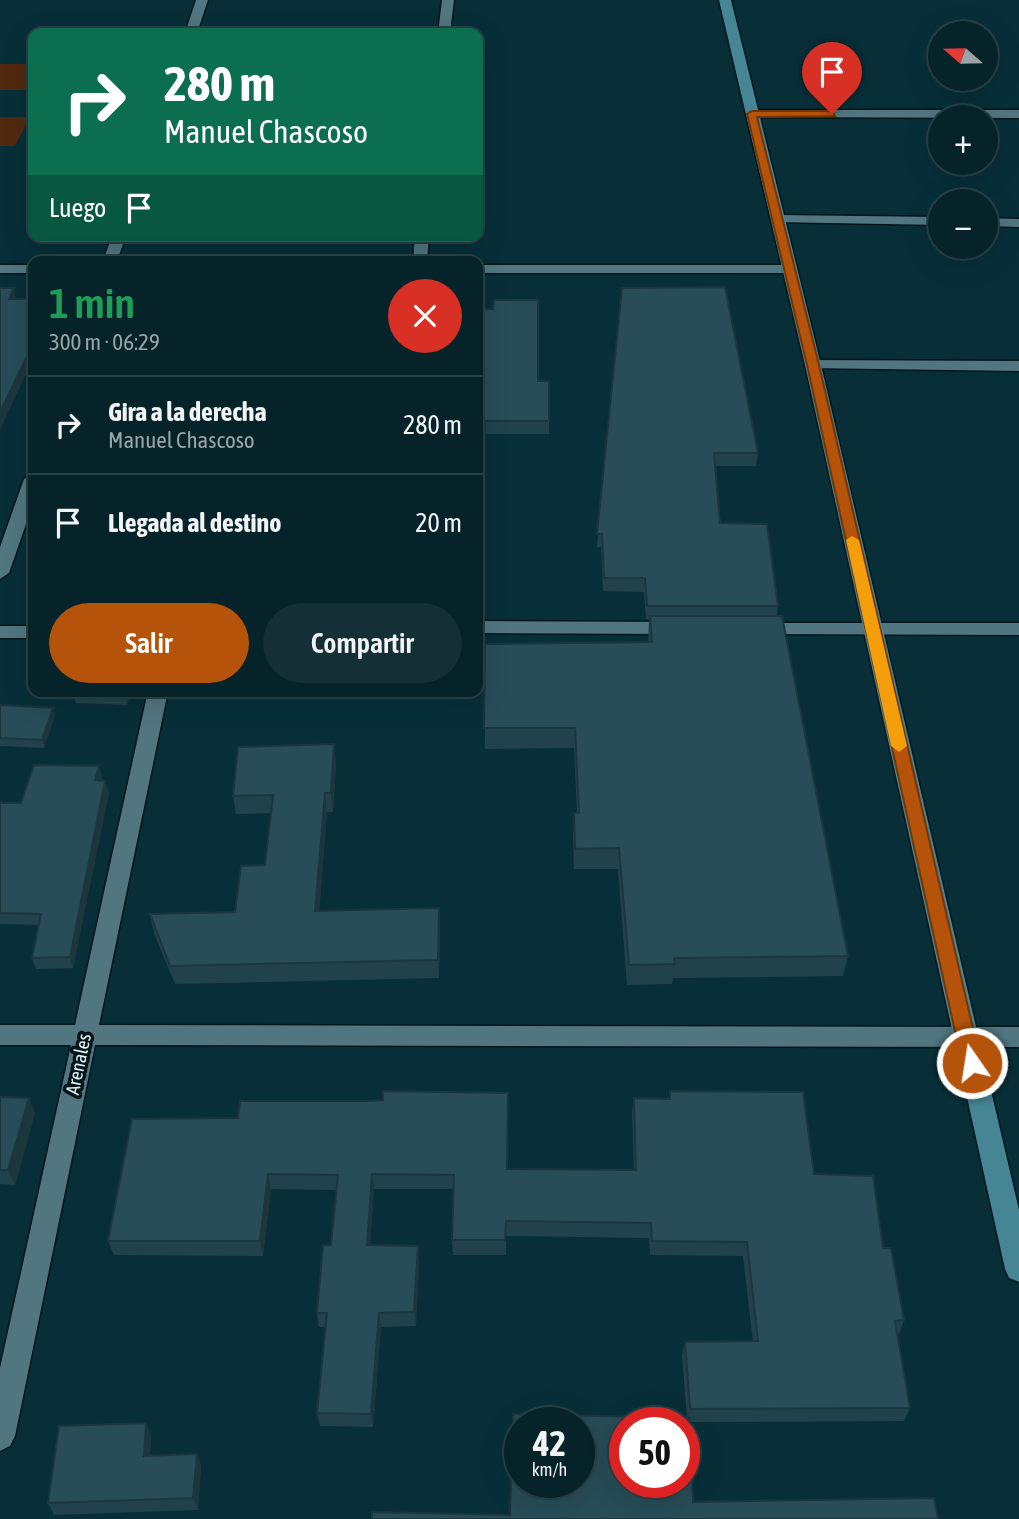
<!DOCTYPE html>
<html lang="es">
<meta charset="utf-8">
<style>
body{margin:0;font-family:"Asap Condensed",sans-serif;background:#142f36;color:#f1f3f6;height:100vh;display:flex;flex-direction:column;font-size:26px;white-space:nowrap}
*{box-sizing:border-box;margin:0}
p{font-size:23px;color:#98a4a8}
.icon{flex:none;width:38px;height:38px;fill:none;stroke:currentColor;stroke-width:2;stroke-linecap:round;stroke-linejoin:round}
.map{position:relative;flex:1;overflow:hidden}
.drawer{position:absolute;left:28px;top:256px;width:455px;height:441px;display:flex;flex-direction:column;background:#06232a;border-radius:14px;box-shadow:0 7px 28px #0002,0 0 0 2px #274047}
.drawer>*{flex:none}
.hud{position:absolute;left:28px;top:28px;width:455px;height:214px;border-radius:14px;box-shadow:0 7px 28px #0002,0 0 0 2px #274047;background:#0b6e4f;color:#fff;overflow:hidden}
.needle{width:46px;rotate:290deg}
.tools{position:absolute;left:928px;top:21px;display:grid;gap:14px}
.tools a{display:grid;place-items:center;width:70px;height:70px;border-radius:50%;background:#06232a;box-shadow:0 7px 28px #0002,0 0 0 2px #274047;font-size:35px}
.speed{position:absolute;left:504px;top:1407px;display:flex;gap:14px;font-size:35px;font-weight:700;text-align:center}
.speed>*{display:grid;place-content:center;width:91px;height:91px;border-radius:50%;background:#06232a;box-shadow:0 7px 28px #0002,0 0 0 2px #274047;line-height:1}
.speed small{font-size:18px;font-weight:400}
.speed .limit{border:10px solid #d22;background:#fff;color:#111}
.pin{position:absolute;display:grid;place-items:center;width:60px;height:60px;color:#fff;margin:-72px -30px;border-radius:50% 50% 50% 0;rotate:-45deg;box-shadow:0 0 7px #0007}
.pin .icon{rotate:45deg}
.me{position:absolute;width:77px;margin:-38px;rotate:347deg;stroke-linejoin:round;filter:drop-shadow(0 0 5px #0008)}
.turn{display:flex;align-items:center;gap:24px;height:147px;padding:0 21px;font-size:32px}
.turn .icon{width:91px;height:91px;stroke-width:2.5}
.turn b{display:block;font-size:49px;line-height:60px}
.then{display:flex;align-items:center;height:66px;padding:0 21px;background:#0003;gap:14px;font-size:26px}
.round{display:grid;place-items:center;flex:none;width:74px;height:74px;border-radius:37px;background:#142f36}
.headline{display:flex;align-items:center;justify-content:space-between;height:119px;padding:0 21px}
h1{font-size:42px;font-weight:600;line-height:52px;color:#1e9e55}
.button{display:flex;gap:14px;margin-top:auto;padding:14px 21px}
.button a{flex:1;height:80px;border-radius:42px;background:#b45309;color:#fff;font-size:28px;font-weight:600;line-height:80px;text-align:center}
.button a+a{background:#142f36;color:#f1f3f6}
ul{padding:0;list-style:none}
li{display:flex;align-items:center;gap:21px;height:98px;padding:0 21px;border-top:2px solid #274047}
li div{flex:1}
li b{display:block;font-size:26px}
li em{font-style:normal}
.map>svg:first-child{display:block}
.green{fill:#512911}
.lines{fill:none;stroke-linecap:round;stroke-linejoin:round}
.street-casing{stroke:#00161d;stroke-width:3}
.secondary-casing{stroke:#00161d;stroke-width:3}
.street{fill:#517680;fill-rule:evenodd}
.secondary{fill:#458594;fill-rule:evenodd}
.wall{fill:#22424b}
.shaded-wall{fill:#1c363d}
.building{fill:#284d57;stroke:#1c363d;stroke-width:2;fill-rule:evenodd}
.route{fill:#b45309;stroke:#753606;stroke-width:2}
.slow{fill:#f59e0b}
.labels{text-anchor:middle;dominant-baseline:central;stroke-width:7;stroke-linejoin:round;paint-order:stroke}
.street-label{font-size:19px;fill:#def2f8;stroke:#061519}
</style>
<div class="map">
<svg width="1019" height="1519" viewBox="0 0 1019 1519">
<rect width="100%" height="100%" fill="#082f38"/>
<!-- green -->
<path class="green" d="M0,64H33V90H0Z
M0,117H30L15,146H0Z"/>
<g class="lines">
<defs>
<path id="street" d="M196,0H208L197,33H185Z
M442,0H454L450,33H438Z
M752,110H1019V118L747,117L746,114Z
M779,215L940,217V225L774,222L772,219Z
M985,218L1019,219V227L985,226Z
M112,236H126L117,261H103Z
M415,236H429L427,261H413Z
M0,265H33V273H0Z
M478,265H789L796,269L789,273H478Z
M813,360L1019,361V371L807,368L805,365Z
M33,474V504L9,573L0,579V547L24,479Z
M478,621L675,622L685,628L675,634L478,633Z
M756,623H1019V635L749,634L746,629Z
M0,626H33V638H0Z
M148,691H168L99,1025L1019,1027V1047L95,1045L15,1436L10,1446L0,1451V1368L71,1045H0V1025H75Z"/>
<path id="secondary" d="M719,0H731L821,365L1019,1210V1282L1009,1278L1005,1269L805,365Z"/>
</defs>
<!-- street casing -->
<use href="#street" class="street-casing"/>
<!-- secondary casing -->
<use href="#secondary" class="secondary-casing"/>
<!-- street -->
<use href="#street" class="street"/>
<!-- secondary -->
<use href="#secondary" class="secondary"/>
</g>
<!-- wall -->
<path class="wall" d="M622,288L758,453L756,466H715L720,523L778,606L777,616L848,956L843,976L673,978L672,984L627,985L618,869H574L573,834L574,813H577L574,748L485,749V644L648,642L649,619H646L644,592L603,591L601,547H597Z
M478,309L538,381H549V434H485L480,555H478Z
M75,691H131L127,705L76,703L74,695Z
M0,705L53,708L55,716L44,748L0,746Z
M336,763L333,812H327L319,911L439,908L440,927L439,978L175,984L154,933L150,914L235,912L265,865L271,813L236,814L233,796Z
M99,766L102,778L101,780L109,792L73,968L36,969L32,958L39,925L0,924V803H21Z
M670,1091L814,1174L883,1248L904,1320L899,1334H897L910,1408L904,1421L690,1422L510,1515L687,1418L682,1355L685,1342L753,1341L743,1256L650,1255L649,1238L506,1236V1255H453L452,1240L454,1189H374L370,1245L419,1260L416,1326L381,1327L373,1427L320,1426L317,1413L326,1327H319L317,1313L331,1245L337,1190L271,1189L263,1256L114,1255L108,1241L132,1119L507,1169L634,1170L632,1114L634,1098L669,1099Z
M0,1097L35,1113L15,1185L0,1184Z
M146,1423L151,1436L150,1456L197,1454L201,1466L198,1510L54,1515L48,1503Z"/>
<!-- shaded-wall -->
<path class="shaded-wall" d="M14,288L16,299H9Z
M33,344V359L0,430V412Z
M485,421V434L480,555V542Z
M126,691H131L127,705L125,696Z
M53,708L55,716L44,748L42,740Z
M334,744L336,763L333,812L331,793Z
M99,766L102,778L98,792L95,780Z
M105,781L109,792L73,968L70,957Z
M325,793L327,812L318,929L315,911Z
M439,908L440,927L439,978L438,960Z
M29,1098L35,1113L15,1185L8,1170Z
M268,1174L271,1189L263,1256L260,1241Z
M372,1174L374,1189L369,1260L367,1245Z
M418,1246L419,1260L416,1326L414,1312Z
M379,1313L381,1327L373,1427L371,1414Z
M146,1423L151,1436L149,1469L144,1456Z
M197,1454L201,1466L198,1510L193,1498Z"/>
<!-- building -->
<path class="building" d="M725,287L758,453H714L720,523L767,524L778,606H647L645,578H604L602,534H597L622,288Z
M0,288H14L9,299H33V344L0,412Z
M494,300H538V381H549V421H485L480,542H478V309H493Z
M650,616H782L848,956L674,958L675,964L629,965L619,848L575,849L574,813H579L575,728H484L485,644L652,642Z
M75,691H126L125,696L74,695Z
M0,705L53,708L42,740L0,738Z
M334,744L331,793H325L315,911L439,908L438,960L170,966L150,914L235,912L241,866L265,865L273,795L233,796L238,747Z
M34,765L99,766L95,780L105,781L70,957L32,958L41,914L0,913V803H21Z
M383,1091L508,1093L507,1169L636,1170L634,1098L670,1099V1091L803,1092L814,1174L873,1176L883,1248H891L904,1320L895,1321L910,1408L690,1409L685,1342L758,1341L747,1242L652,1241L651,1223L506,1221L505,1240H452L454,1175L372,1174L367,1245L418,1246L414,1312L379,1313L371,1414L317,1413L327,1313H317L323,1245H331L338,1175L268,1174L260,1241H108L132,1119L238,1118L240,1101H370L383,1100Z
M0,1097L29,1098L8,1170H0Z
M513,1414L690,1418L693,1502L934,1498L938,1519H372V1512L510,1515ZM520,1423H579V1482H520ZM625,1423H684V1482H625Z
M146,1423L144,1456L197,1454L193,1498L48,1503L59,1426Z"/>
<!-- route -->
<path class="route" d="M832,111L835,116L757,117L819,365L981,1063L978,1069H965L962,1063L807,365L747,114L752,111Z"/>
<!-- slow -->
<path class="slow" d="M852,536L859,540L907,746L899,752L891,746L846,540Z"/>
<g class="labels">
<!-- street labels -->
<g class="street-label">
<text transform="translate(78 1064) rotate(-78)">Arenales</text>
</g>
</g>
</svg>
<div class="tools">
<a><svg class="needle" viewBox="-14 -14 28 28"><path d="M0-13l5 13h-10z" fill="#e53935"/><path d="M0 13l5-13h-10z" fill="#98a4a8"/></svg></a>
<a>+</a>
<a>−</a>
</div>
<div class="speed"><div>42<small>km/h</small></div><div class="limit">50</div></div>
<div class="pin" style="left:832px;top:114px;background:#d93025"><svg class="icon" aria-label="arrive" viewBox="0 0 24 24"><path d="M6 21V4h12l-3 4 3 4H6"/></svg></div>
<svg class="me" style="left:972px;top:1063px" viewBox="-20 -20 40 40"><circle r="17" fill="#b45309" stroke="#fff" stroke-width="3"/><path d="M0-11L8 9 0 5-8 9z" fill="#fff"/></svg>
<div class="hud">
<div class="turn"><svg class="icon" aria-label="right" viewBox="0 0 24 24"><path d="M7 20v-9h11M14 6l5 5-5 5"/></svg><div><b>280 m</b>Manuel Chascoso</div></div>
<div class="then">Luego<svg class="icon" aria-label="arrive" viewBox="0 0 24 24"><path d="M6 21V4h12l-3 4 3 4H6"/></svg></div>
</div>
<section class="drawer">
<div class="headline"><div><h1>1 min</h1><p>300 m · 06:29</p></div><a class="round" style="background:#d93025;color:#fff"><svg class="icon" aria-label="close" viewBox="0 0 24 24"><path d="M6 6l12 12M18 6L6 18"/></svg></a></div>
<ul>
<li><svg class="icon" aria-label="right" viewBox="0 0 24 24"><path d="M7 20v-9h11M14 6l5 5-5 5"/></svg><div><b>Gira a la derecha</b><p>Manuel Chascoso</p></div><em>280 m</em></li>
<li><svg class="icon" aria-label="arrive" viewBox="0 0 24 24"><path d="M6 21V4h12l-3 4 3 4H6"/></svg><div><b>Llegada al destino</b></div><em>20 m</em></li>
</ul>
<div class="button"><a>Salir</a><a>Compartir</a></div>
</section>
</div>
